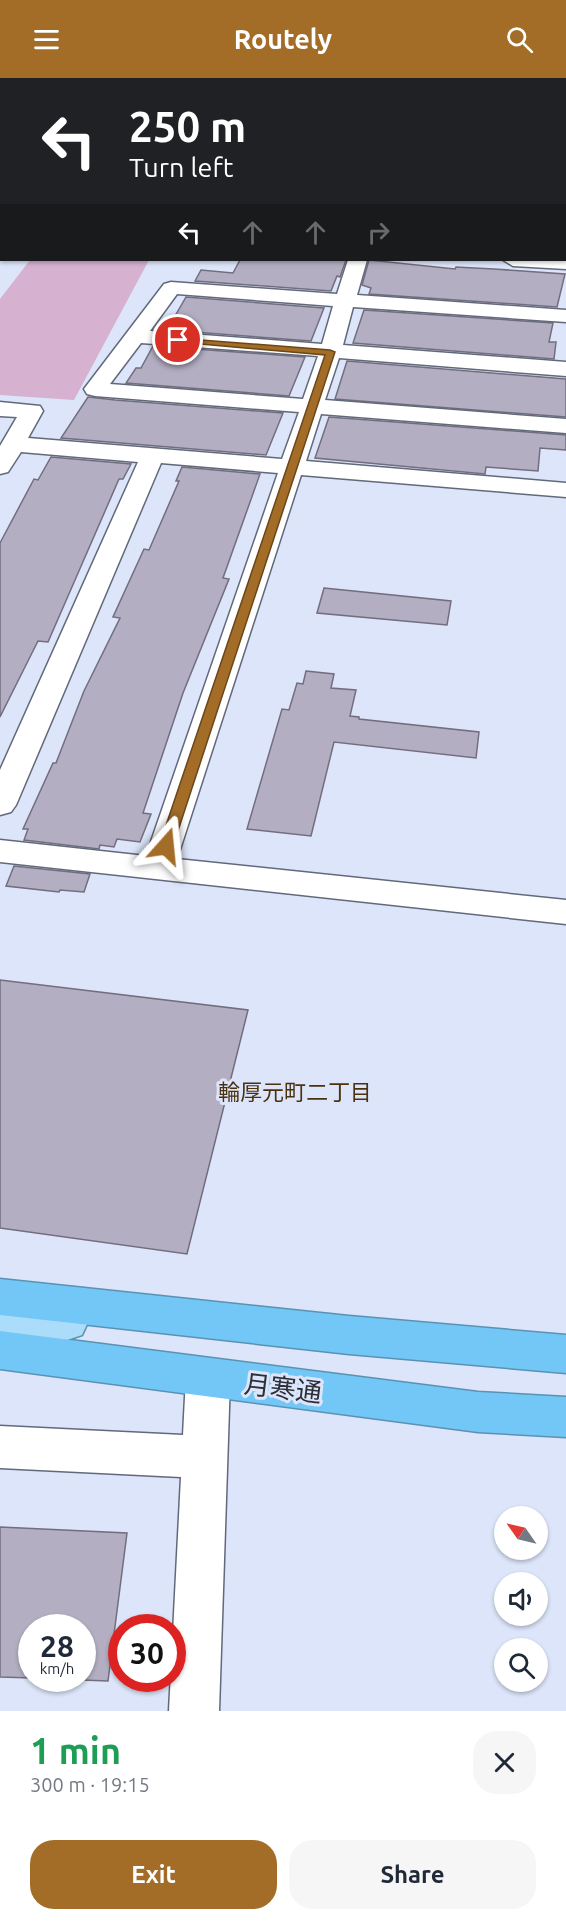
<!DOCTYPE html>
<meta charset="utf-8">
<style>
body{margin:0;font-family:Ubuntu,"Noto Sans JP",sans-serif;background:#f6f6f7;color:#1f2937;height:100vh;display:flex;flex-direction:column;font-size:22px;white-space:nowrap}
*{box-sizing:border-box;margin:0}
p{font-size:20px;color:#747a83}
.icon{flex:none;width:33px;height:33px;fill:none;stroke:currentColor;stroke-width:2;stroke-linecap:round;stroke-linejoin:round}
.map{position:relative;height:1633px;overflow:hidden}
.panel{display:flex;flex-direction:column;background:#fff;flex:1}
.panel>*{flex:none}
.hud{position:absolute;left:0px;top:0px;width:567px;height:183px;box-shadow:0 2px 4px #0004;background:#202124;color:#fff;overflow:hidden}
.needle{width:39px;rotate:304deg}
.tools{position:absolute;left:494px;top:1428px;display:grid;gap:12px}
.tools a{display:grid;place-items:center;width:54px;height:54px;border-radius:50%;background:#fff;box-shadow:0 2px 4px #0004;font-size:30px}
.speed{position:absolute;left:18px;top:1536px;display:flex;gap:12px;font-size:30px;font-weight:700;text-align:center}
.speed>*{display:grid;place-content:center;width:78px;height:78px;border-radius:50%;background:#fff;box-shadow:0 2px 4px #0004;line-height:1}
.speed small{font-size:15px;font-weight:400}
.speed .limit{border:9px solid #d22;background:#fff;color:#111}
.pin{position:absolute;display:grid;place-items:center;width:51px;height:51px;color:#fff;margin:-26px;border:3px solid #fff;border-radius:50%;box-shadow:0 2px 6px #0007}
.me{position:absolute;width:66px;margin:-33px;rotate:18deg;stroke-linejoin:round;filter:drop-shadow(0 0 4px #0008)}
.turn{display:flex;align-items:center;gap:21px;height:126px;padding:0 30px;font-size:27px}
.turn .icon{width:78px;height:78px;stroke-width:2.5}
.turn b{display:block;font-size:42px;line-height:51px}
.lanes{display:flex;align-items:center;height:57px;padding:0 30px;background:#0003;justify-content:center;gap:30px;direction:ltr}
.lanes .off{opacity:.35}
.round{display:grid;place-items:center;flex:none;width:63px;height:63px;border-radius:24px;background:#f6f6f7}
.overview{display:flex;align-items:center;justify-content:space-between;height:102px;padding:0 30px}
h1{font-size:36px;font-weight:700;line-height:45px;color:#1e9e55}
.action{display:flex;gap:12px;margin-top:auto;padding:12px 30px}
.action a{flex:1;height:69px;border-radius:24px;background:#a36d28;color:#fff;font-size:24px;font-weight:700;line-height:69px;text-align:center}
.action a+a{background:#f6f6f7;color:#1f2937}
header{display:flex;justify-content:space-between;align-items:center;height:78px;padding:0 30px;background:#a36d28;color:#fff;font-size:27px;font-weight:700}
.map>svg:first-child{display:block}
.green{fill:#d6b1d0}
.building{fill:#b4aec2;stroke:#726d7f;stroke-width:1.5}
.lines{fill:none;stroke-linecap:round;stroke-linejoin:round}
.minor-casing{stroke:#61697a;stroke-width:3}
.major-casing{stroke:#5a92b3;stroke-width:3}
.highway-casing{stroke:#5a92b3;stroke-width:3}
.minor{fill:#fff;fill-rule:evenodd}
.major{fill:#abddfa;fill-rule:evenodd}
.highway{fill:#73c7f6;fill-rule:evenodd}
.route{fill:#a36d28;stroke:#6a471a;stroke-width:1.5}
.labels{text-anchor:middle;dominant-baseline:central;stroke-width:6;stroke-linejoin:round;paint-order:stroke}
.neighbourhood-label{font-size:22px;fill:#4b3110;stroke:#dce5f9}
.near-street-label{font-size:26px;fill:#2c2f37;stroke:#dce5f9}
</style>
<header><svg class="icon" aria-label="menu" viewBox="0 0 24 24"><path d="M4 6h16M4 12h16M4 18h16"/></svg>Routely<svg class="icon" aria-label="search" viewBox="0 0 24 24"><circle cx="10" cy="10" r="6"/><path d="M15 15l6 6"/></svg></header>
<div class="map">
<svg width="566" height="1633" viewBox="0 0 566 1633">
<rect width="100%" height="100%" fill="#dce5f9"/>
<!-- green -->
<path class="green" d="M0,0H243L2,2L1,172Z
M30,182H149L74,322L0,317V221Z"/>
<!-- building -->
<path class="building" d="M240,182H346L340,199L337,198L331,213L195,203L201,192L233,195Z
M369,182L455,191L456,189L494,191L565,196L557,229L369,216L371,210L362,207Z
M186,219L324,230L311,263L167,252Z
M364,232L553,245L549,264H556L554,281L353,265Z
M153,268L305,279L289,318L126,305L136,290H141Z
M347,283L566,301V339L335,321Z
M88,319L115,322L283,335L266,377L61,360Z
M329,339L566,357V372L540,370L538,393L486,389L485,396L315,380Z
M51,379L131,386L123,401H119L48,564L38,563L0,639V465L34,401L38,402Z
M182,389L260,396L223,500L229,501L183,615L143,735L151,736L140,764L117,761L114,769L100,767L99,771L24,762L28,751H23L53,685H56L84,613L120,540L113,539L144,471L149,472L179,403H176Z
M324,510L451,523L447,547L317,535Z
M306,593L334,596L331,610L356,612L350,638L359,639V641L479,654L476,680L334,664L311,758L247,751L282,631L289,632L297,605L303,606Z
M14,788L90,796L84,814L60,812L59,814L6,808Z
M0,902L248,932L187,1176L0,1150Z
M0,1449L127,1455L108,1603L82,1602V1550H32V1600L0,1599Z"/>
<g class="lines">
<defs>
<path id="minor" d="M310,0H326L309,2Z
M411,0H427L410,2Z
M514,0H530L513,2Z
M566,179V191L513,188L503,182H566Z
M348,182H367L357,217L566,232V244L353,229L343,267L566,284V298L339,280L325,322L566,341V355L321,336L306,383L566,405V419L301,397L177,781L566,822V846L0,784V762L146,778L278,395L161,385L16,727L11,734L0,737V692L138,384L21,374L8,394L0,396V368L17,339L0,338V324L40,328L43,333L28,360L282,381L299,334L95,318L87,316L84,311L164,206L171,204L337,216ZM177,216L333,228L322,266L150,253ZM141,265L318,278L303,321L110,306Z
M208,1281L223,1286L230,1300L219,1633H169L181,1399L0,1390V1348L183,1357L186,1300L193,1286Z"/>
<path id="major" d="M0,1219L67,1226L82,1231L88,1244L82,1257L67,1262L0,1255Z"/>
<path id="highway" d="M0,1201L349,1238L566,1257V1295L349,1276L0,1237Z
M0,1253L478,1314L566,1319V1359L478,1354L0,1291Z"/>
</defs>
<!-- minor casing -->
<use href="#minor" class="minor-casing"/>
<!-- major casing -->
<use href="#major" class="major-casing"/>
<!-- highway casing -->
<use href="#highway" class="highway-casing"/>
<!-- minor -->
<use href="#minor" class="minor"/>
<!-- major -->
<use href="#major" class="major"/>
<!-- highway -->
<use href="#highway" class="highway"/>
</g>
<!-- route -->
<path class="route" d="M175,260L330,272L335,274L173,768L166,772L159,768L325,277L178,264H175Z"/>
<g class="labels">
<!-- neighbourhood labels -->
<g class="neighbourhood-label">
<text x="295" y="1013">輪厚元町二丁目</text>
</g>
<!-- near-street labels -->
<g class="near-street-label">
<text transform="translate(283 1310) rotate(7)">月寒通</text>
</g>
</g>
</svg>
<div class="tools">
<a><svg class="needle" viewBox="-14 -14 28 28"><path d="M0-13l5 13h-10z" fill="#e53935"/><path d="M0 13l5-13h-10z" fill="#747a83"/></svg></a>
<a><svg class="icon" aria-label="sound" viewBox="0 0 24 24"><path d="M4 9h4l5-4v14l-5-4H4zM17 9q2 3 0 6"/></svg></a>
<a><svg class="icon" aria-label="search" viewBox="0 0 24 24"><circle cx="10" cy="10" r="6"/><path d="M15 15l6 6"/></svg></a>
</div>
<div class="speed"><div>28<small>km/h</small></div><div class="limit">30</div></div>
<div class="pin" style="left:178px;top:262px;background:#d93025"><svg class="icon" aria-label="arrive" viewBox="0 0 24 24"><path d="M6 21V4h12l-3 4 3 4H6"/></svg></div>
<svg class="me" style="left:166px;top:768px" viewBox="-20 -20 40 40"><path d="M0-17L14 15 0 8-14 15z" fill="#a36d28" stroke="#fff" stroke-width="4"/></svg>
<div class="hud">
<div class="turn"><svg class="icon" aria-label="left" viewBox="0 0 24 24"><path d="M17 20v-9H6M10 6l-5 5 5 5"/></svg><div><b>250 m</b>Turn left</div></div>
<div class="lanes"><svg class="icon" aria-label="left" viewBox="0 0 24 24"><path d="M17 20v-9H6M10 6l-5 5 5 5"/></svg><svg class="icon off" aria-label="ahead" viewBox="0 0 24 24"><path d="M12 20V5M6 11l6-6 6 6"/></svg><svg class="icon off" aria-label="ahead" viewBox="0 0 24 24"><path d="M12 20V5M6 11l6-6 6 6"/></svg><svg class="icon off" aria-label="right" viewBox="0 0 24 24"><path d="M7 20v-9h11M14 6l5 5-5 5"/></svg></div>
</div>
</div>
<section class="panel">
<div class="overview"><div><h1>1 min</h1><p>300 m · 19:15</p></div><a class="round"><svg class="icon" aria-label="close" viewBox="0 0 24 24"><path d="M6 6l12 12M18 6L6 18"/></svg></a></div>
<div class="action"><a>Exit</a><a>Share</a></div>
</section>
